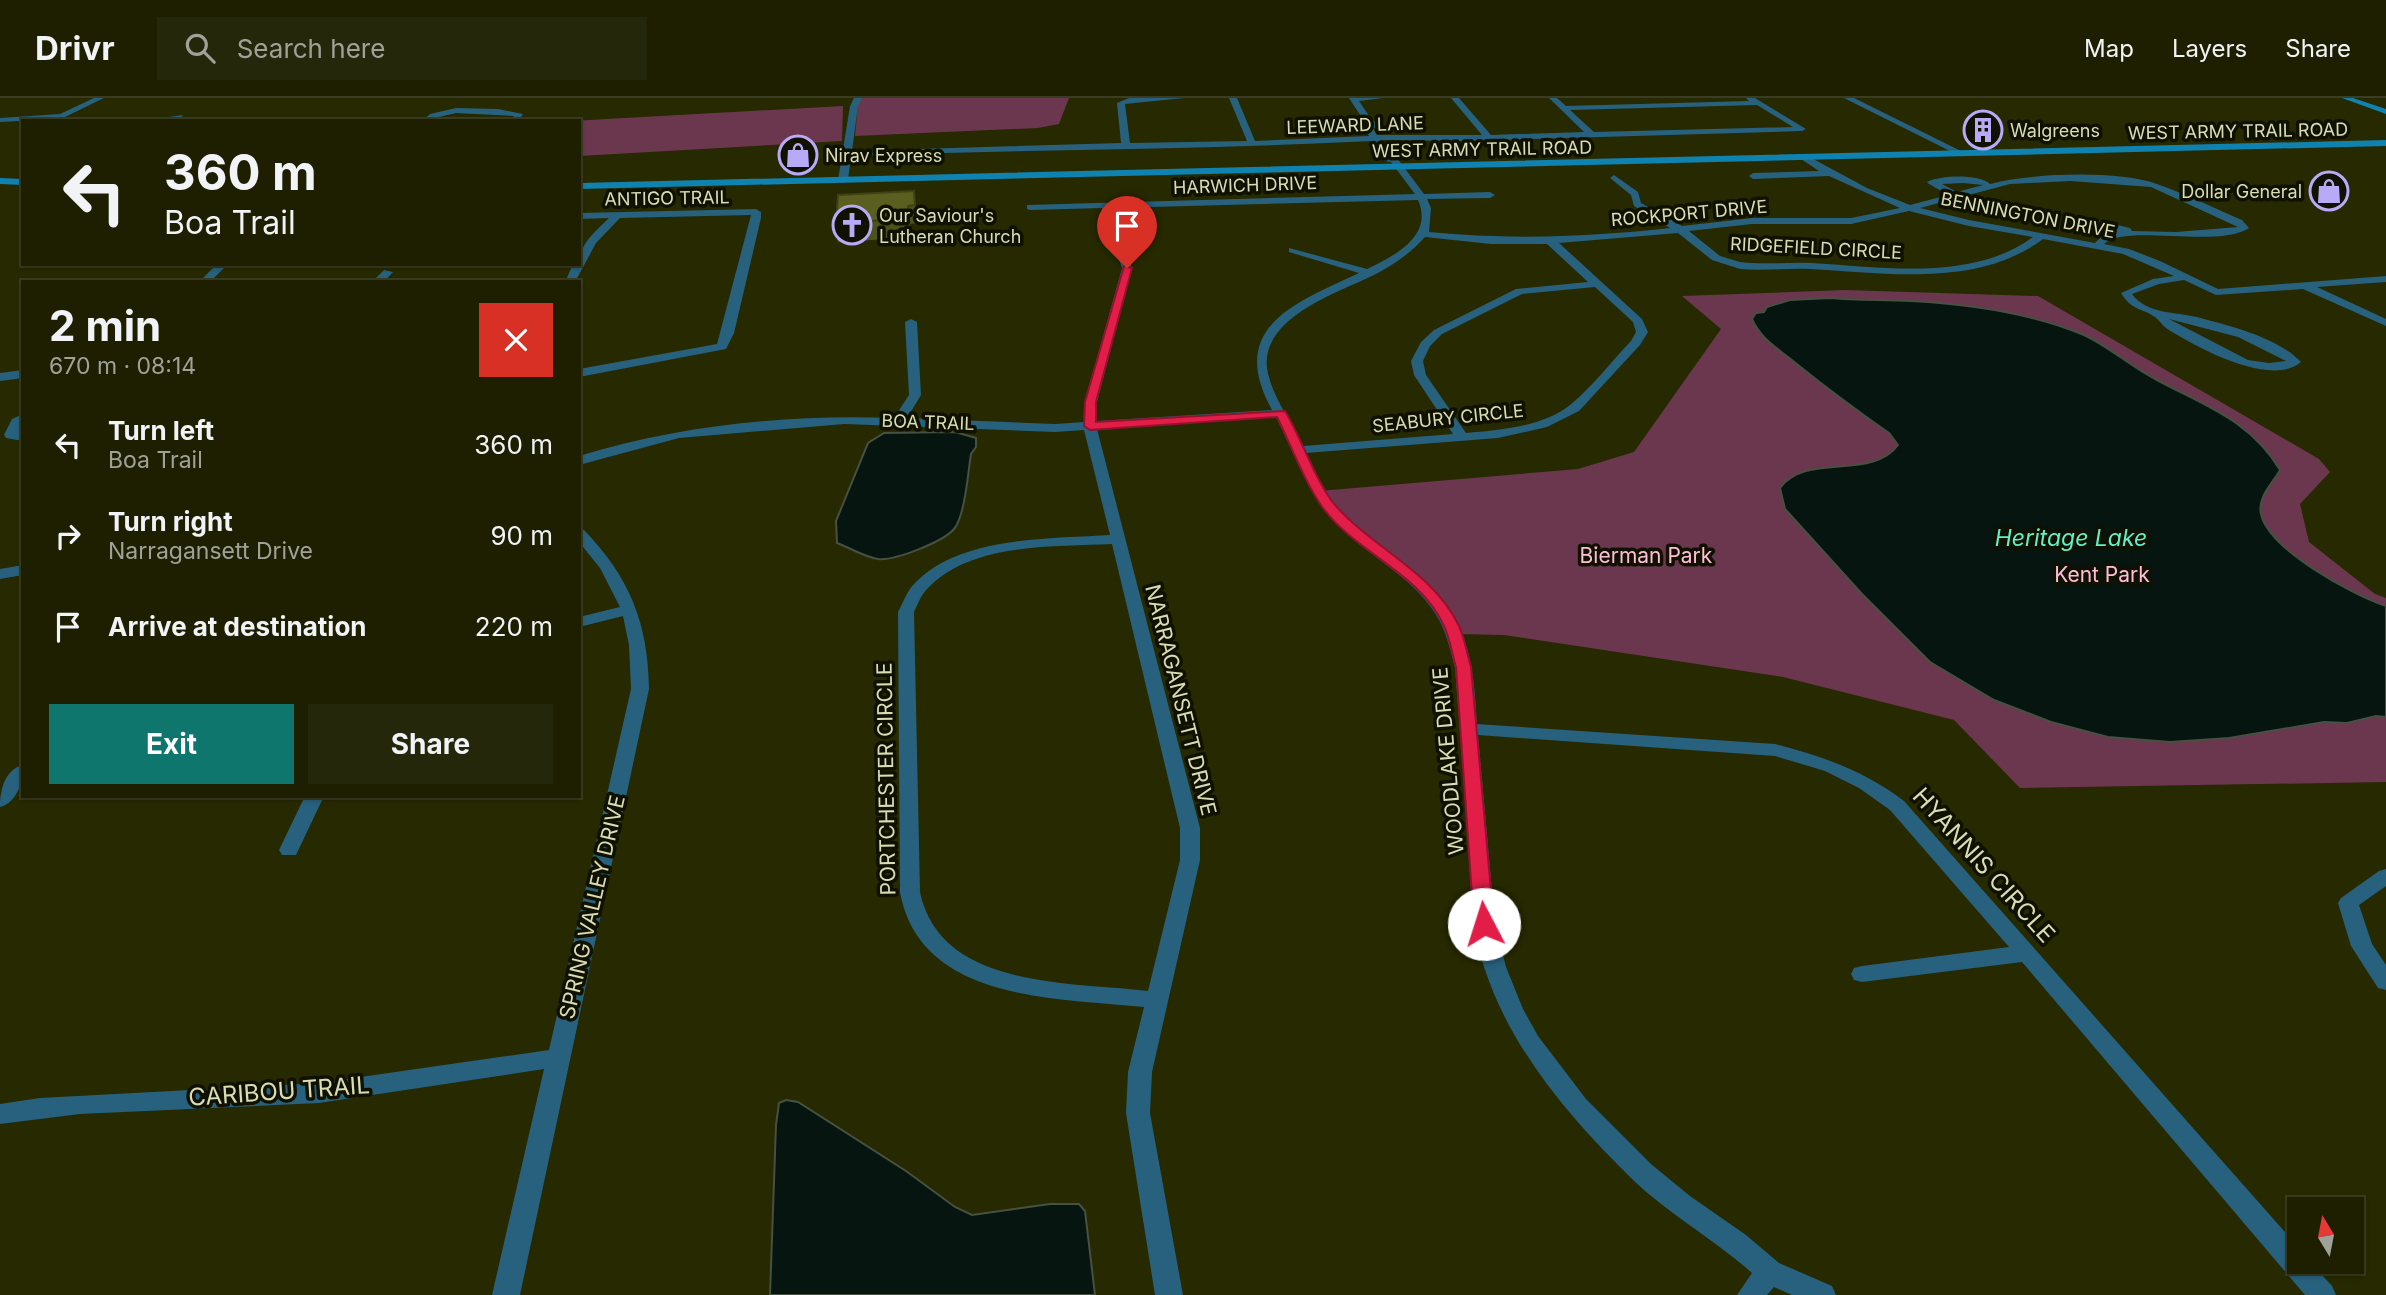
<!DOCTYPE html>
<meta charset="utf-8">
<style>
body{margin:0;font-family:Inter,sans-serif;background:#25270a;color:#f1f3f6;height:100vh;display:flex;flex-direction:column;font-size:26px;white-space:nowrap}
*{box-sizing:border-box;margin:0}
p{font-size:23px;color:#a0a299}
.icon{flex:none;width:38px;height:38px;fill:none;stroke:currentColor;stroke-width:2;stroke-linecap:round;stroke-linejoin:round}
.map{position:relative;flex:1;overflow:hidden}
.sheet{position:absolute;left:21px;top:182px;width:560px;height:518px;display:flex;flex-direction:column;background:#1d1f00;border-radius:0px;box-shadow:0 2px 5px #0004,0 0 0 2px #3b3d22}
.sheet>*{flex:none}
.top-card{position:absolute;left:21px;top:21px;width:560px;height:147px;border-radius:0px;box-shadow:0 2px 5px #0004,0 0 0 2px #3b3d22;background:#1d1f00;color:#f1f3f6;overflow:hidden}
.needle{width:46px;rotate:350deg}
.controls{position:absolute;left:2287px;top:1099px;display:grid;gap:14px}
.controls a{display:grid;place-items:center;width:77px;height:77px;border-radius:0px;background:#1d1f00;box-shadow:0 2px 5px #0004,0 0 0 2px #3b3d22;font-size:35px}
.pin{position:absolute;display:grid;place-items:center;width:60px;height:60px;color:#fff;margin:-72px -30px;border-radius:50% 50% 50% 0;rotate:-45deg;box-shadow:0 0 7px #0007}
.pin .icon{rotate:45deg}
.me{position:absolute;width:77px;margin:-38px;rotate:355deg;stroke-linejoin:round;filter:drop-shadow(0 0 5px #0008)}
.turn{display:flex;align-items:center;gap:24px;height:147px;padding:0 28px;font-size:32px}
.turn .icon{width:91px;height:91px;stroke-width:2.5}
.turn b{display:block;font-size:49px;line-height:60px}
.round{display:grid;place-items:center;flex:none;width:74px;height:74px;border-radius:0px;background:#25270a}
.overview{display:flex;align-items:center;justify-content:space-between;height:119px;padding:0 28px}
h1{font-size:42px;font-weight:700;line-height:52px}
.action{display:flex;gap:14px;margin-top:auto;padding:14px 28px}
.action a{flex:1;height:80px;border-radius:0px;background:#0f766e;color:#fff;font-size:28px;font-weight:700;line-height:80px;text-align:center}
.action a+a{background:#25270a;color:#f1f3f6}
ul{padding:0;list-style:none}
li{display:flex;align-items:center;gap:21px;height:91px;padding:0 28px}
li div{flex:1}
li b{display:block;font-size:26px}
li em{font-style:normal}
header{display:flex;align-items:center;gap:42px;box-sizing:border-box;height:98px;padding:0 35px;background:#1d1f00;border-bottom:2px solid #3b3d22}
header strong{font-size:33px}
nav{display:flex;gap:38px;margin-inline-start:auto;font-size:24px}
.search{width:490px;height:63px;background:#25270a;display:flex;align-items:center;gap:18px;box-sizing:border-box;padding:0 24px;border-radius:0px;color:#a0a299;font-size:26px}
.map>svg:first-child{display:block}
.green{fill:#6a374e}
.water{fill:#071511;stroke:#465142;stroke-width:2}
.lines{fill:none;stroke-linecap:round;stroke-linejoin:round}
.street{fill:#27617d;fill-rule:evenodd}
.secondary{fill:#1082af;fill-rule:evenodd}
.wall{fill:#4d511a}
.building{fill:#5a5e1e;stroke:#3f4215;stroke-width:2}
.route{fill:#e11d48;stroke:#92132f;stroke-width:2}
.labels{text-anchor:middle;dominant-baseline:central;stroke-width:7;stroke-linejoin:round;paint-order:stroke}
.far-street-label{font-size:18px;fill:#d9ddb5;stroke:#101100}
.far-poi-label{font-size:18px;fill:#d9ddb5;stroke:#101100;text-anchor:start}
.park-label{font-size:21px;fill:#ffbed8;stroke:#101100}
.street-label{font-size:21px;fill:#d9ddb5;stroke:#101100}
.water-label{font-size:23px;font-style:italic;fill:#5ff1cb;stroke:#101100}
.near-street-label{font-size:24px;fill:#d9ddb5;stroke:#101100}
</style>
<header>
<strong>Drivr</strong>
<div class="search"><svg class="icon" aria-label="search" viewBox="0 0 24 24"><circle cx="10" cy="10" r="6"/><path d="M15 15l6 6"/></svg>Search here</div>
<nav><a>Map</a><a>Layers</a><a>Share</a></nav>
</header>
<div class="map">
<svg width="2386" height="1197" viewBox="0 0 2386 1197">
<rect width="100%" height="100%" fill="#272900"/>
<!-- green -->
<path class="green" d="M862,0H1069L1059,26L1038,30L855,38L858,5Z
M843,8L842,43L579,58V23H571Z
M1845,192L2038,198L2319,361L2330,374L2300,406L2309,444L2375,496L2386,500V684L2020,690L1954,622L1783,579L1504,537L1455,536L1442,511L1351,430L1319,393L1578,371L1634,354L1721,231L1682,198Z"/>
<!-- water -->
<path class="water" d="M1831,200C1858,203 1885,201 1911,203C1968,206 2031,215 2084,237C2110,249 2131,269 2157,282C2205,308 2250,322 2280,372C2273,385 2257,399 2261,416C2269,452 2353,497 2386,508V619L2376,618L2347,625L2324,624L2229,640L2170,644L2108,639L2051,624L1994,602L1930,564L1862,496L1785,411L1780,390C1806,354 1872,383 1898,347L1889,335C1856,312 1824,288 1793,263C1777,250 1760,240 1752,221L1756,215L1764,214L1767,209L1790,202Z
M955,334L976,340V349L971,356C968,374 965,418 954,431C943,444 894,463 878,461C865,459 850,450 837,445L836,423L868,345L884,335Z
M786,1002L798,1004L906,1073L955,1109L972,1117L1050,1106H1079L1085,1113L1095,1197H770L776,1027L779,1005Z"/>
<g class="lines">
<!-- street -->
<path class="street" d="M94,0H104L65,19L64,23H56L57,21L0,24V20L60,16Z
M854,0H862L858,8L852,53L1121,45L1117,5L1129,0H1184L1125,6L1130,45L1247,43L1229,0H1237L1255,43L1369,38L1362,26L1364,23L1349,0H1383L1359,3L1371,21L1382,29L1378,31L1372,29L1377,37H1482L1451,0H1459L1491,37L1584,34L1549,0H1557L1566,8L1749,3L1746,0H1755L1806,31L1802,33L1468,43L1380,42L1390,59L1397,60L1424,96L1490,94L1495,97L1490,100L1427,101L1431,110L1429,134C1510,142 1589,139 1670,130L1634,108L1631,97L1610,80L1614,77L1638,94L1641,105L1682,128L1752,120H1851L1900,110L1829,78L1753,81L1749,78L1753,75L1819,73L1801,61L1804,56L1867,90L1910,107L1948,97L1929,86L1927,84C1941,77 1979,76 1990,86C2030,75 2118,72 2157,86C2186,96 2214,110 2242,122L2249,130C2217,151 2125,125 2104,146L2129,151L2160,163L2218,191L2386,178V184L2317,189L2386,221V228L2303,191L2216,197L2184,182L2159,186L2132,196C2146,216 2176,214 2197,219C2230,228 2277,239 2301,264C2271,290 2195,249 2166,230C2162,227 2159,222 2155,219C2140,209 2132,213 2121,195L2153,181L2174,178L2123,156L2043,141C1978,190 1886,175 1810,171C1786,170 1763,173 1740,171L1712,162L1678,135L1559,145L1642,221L1648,234L1640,247L1579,313L1547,329L1498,340L1306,355C1316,376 1327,398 1343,415C1383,459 1443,482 1464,541C1474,569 1475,597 1477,626L1775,646C1822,658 1865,673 1904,703L2300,1151V1164H2310L2332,1188L2336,1197H2305L2022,864L1862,884L1854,882L1851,876L1854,870L1862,868L2009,849L1890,712L1859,690L1825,673L1775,658L1478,637L1495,826L1506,869L1523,911L1538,938L1586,1001L1651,1066L1690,1098L1746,1137L1779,1165L1832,1188L1836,1197H1792L1774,1189L1767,1197H1737L1752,1175C1714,1141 1668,1116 1631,1080C1570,1020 1511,952 1484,869C1471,829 1471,786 1468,744C1464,685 1460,628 1455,570C1450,551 1446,532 1435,515C1410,476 1364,456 1333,422C1306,392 1294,354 1276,319L1097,331L1200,730V762L1152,974L1150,1015L1183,1197H1155L1126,1015L1128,974L1144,909C1057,900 920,904 900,794L898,514C903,505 907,493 914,486C959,438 1049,441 1110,437L1084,332L1055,334L844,326L679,340L579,367V358C680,327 789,316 894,320L909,297L905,224L911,221L917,224L921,297L907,320L1055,326L1084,324L1085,304L1122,170L1102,110L1030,112L1027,111V107L1415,96L1391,64L1384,63L1372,43C1198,52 1025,51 851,58L848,82L843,85L838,82L850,8ZM1757,7L1793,29L1594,34L1570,12ZM2070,83L2151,89L2238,129L2176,134L2132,133L2130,130L2101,123L2085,130L2102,138L2095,145L1969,122L1920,110L2010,86ZM1963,85L1983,87L1957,94L1942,86ZM1418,102C1434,138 1394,158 1367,171L1289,150V154L1359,175C1295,205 1226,229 1272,312L1097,323V304L1132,170L1112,110ZM1909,113L1969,128L2033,139C1972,184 1882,169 1811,165C1787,164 1764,167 1740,164L1720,158L1689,133L1752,126H1851ZM2102,129L2116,132L2111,134L2099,130ZM1425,139L1491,146H1547L1588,184L1516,191L1434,232L1421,244L1411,263L1414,277L1453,336L1303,348C1291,323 1271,297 1267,270C1261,219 1339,194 1374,177C1392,168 1411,155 1425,139ZM1595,189L1633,224L1636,234L1631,243C1611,264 1592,289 1570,307C1542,329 1500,332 1466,335L1426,277L1423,263L1430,248L1442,236L1522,196ZM2169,221L2238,239L2286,263L2269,265L2248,262ZM1112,446L1180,730V762L1148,893C1071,884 940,891 920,794L914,514C918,506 921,497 927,491C971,444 1053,449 1112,446Z
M1844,0H1854L1965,55L1958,57Z
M456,10L498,11L523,16L518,23H510L514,18L456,15L422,23L430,16Z
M183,17L180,21L151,23L155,21Z
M756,111L761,114V120L734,235L726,251L579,279V271L717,246L751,117L620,120L596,145L575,184H565L573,166H579C579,146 595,134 609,120L579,121V115Z
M217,166H228L210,184H199Z
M384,172L393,174L384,184H372Z
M23,272V280L0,283V275Z
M23,316L19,334L23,335V343L6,340L4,337L12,321Z
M579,431L584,432C630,480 648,525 649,591L520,1197H492L544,971L319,1005L80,1016L0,1026V1006L40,1000L319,985L549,952L631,591L629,547L623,518L579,529V519L620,509L600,470L579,444Z
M23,467V477L0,481V471Z
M23,667C23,683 18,704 0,709C0,693 4,672 23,667Z
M305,698H324L296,757H282L279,752Z
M2386,771V788L2359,807L2372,846L2386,867V892L2378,890L2351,848L2338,805L2341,800L2379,773Z"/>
<!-- secondary -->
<path class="secondary" d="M2342,0H2353L2386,11V16Z
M2386,42V48L579,91V85Z
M0,80L23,81V87L0,86Z"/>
</g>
<!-- wall -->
<path class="wall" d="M914,93L917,125L910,126V132H905L906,140L838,144L836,125Z"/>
<!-- building -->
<path class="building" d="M914,93L915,107L908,108V114H903L904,121L836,125L838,97Z"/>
<!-- route -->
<path class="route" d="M1124,168L1132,170L1096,304V324L1285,313C1301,339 1317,387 1336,408C1374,451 1433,474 1459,528C1465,541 1467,556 1471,569L1494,826L1491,831H1477L1474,826L1456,569C1452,556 1450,541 1444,528C1420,475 1356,455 1323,410C1305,385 1291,347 1277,319L1090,332L1084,328L1085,304Z"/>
<!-- icons -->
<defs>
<symbol id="building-ring" viewBox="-11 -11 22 22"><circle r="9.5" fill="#101100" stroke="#b9aaf7" stroke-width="1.5"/><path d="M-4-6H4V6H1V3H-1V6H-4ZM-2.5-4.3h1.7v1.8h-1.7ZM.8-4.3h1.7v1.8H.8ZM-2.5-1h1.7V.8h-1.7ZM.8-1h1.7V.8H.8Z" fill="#b9aaf7"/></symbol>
<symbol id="shop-ring" viewBox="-11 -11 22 22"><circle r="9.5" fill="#101100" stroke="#b9aaf7" stroke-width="1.5"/><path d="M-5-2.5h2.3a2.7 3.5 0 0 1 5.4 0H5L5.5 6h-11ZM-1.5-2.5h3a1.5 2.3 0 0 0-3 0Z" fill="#b9aaf7"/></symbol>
<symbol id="church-ring" viewBox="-11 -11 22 22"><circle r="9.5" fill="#101100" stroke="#b9aaf7" stroke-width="1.5"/><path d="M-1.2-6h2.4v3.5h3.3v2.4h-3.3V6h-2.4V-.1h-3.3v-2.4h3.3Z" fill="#b9aaf7"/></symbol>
</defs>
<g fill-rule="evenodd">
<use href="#building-ring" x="1961" y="10" width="44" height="44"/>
<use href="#shop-ring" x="776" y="35" width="44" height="44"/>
<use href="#shop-ring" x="2307" y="71" width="44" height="44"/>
<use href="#church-ring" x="830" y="105" width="44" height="44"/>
</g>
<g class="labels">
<!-- far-street labels -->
<g class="far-street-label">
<text transform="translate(1355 27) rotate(-2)">LEEWARD LANE</text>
<text transform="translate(2238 33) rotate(-1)">WEST ARMY TRAIL ROAD</text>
<text transform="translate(1482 51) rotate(-1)">WEST ARMY TRAIL ROAD</text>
<text transform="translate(1245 87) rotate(-2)">HARWICH DRIVE</text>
<text transform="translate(667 100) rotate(-1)">ANTIGO TRAIL</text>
<text transform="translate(1689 115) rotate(-5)">ROCKPORT DRIVE</text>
<text transform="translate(2028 117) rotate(11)">BENNINGTON DRIVE</text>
<text transform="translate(1816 150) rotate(3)">RIDGEFIELD CIRCLE</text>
<text transform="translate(1448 320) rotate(-6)">SEABURY CIRCLE</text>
<text transform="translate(928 324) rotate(2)">BOA TRAIL</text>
</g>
<!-- far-poi labels -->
<g class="far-poi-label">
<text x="2010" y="32">Walgreens</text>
<text x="825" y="57">Nirav Express</text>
<text x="2302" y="93" text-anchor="end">Dollar General</text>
<text x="879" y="117">Our Saviour's<tspan x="879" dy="21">Lutheran Church</tspan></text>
</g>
<!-- park labels -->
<g class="park-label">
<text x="1646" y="457">Bierman Park</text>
<text x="2102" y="476">Kent Park</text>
</g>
<!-- street labels -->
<g class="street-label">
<text transform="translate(1181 602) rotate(76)">NARRAGANSETT DRIVE</text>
<text transform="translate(1448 663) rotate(-95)">WOODLAKE DRIVE</text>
<text transform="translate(886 681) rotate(-91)">PORTCHESTER CIRCLE</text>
<text transform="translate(592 809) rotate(-77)">SPRING VALLEY DRIVE</text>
</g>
<!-- water labels -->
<g class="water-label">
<text x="2071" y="440">Heritage Lake</text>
</g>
<!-- near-street labels -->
<g class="near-street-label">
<text transform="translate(1984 767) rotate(48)">HYANNIS CIRCLE</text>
<text transform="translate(279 993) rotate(-4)">CARIBOU TRAIL</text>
</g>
</g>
</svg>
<div class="controls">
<a><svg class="needle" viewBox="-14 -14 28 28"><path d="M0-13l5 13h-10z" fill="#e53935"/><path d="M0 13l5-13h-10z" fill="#a0a299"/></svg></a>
</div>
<div class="pin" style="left:1127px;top:170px;background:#d93025"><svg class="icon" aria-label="arrive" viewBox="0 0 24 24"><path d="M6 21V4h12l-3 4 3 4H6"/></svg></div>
<svg class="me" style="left:1484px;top:826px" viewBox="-20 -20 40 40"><circle r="19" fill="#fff"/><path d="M0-13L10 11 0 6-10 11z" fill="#e11d48"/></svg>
<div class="top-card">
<div class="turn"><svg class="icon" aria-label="left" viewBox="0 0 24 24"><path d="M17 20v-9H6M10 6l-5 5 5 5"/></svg><div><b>360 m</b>Boa Trail</div></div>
</div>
<section class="sheet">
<div class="overview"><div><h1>2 min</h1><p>670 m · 08:14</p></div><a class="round" style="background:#d93025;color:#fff"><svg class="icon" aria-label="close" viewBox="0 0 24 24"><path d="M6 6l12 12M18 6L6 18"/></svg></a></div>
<ul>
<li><svg class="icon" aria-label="left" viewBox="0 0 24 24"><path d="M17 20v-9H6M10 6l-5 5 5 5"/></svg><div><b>Turn left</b><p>Boa Trail</p></div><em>360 m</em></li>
<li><svg class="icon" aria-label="right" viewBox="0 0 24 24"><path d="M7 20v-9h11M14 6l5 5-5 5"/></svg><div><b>Turn right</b><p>Narragansett Drive</p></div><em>90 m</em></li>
<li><svg class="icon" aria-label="arrive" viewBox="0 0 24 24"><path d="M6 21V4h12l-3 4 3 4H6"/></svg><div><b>Arrive at destination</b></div><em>220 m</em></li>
</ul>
<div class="action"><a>Exit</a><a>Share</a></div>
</section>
</div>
